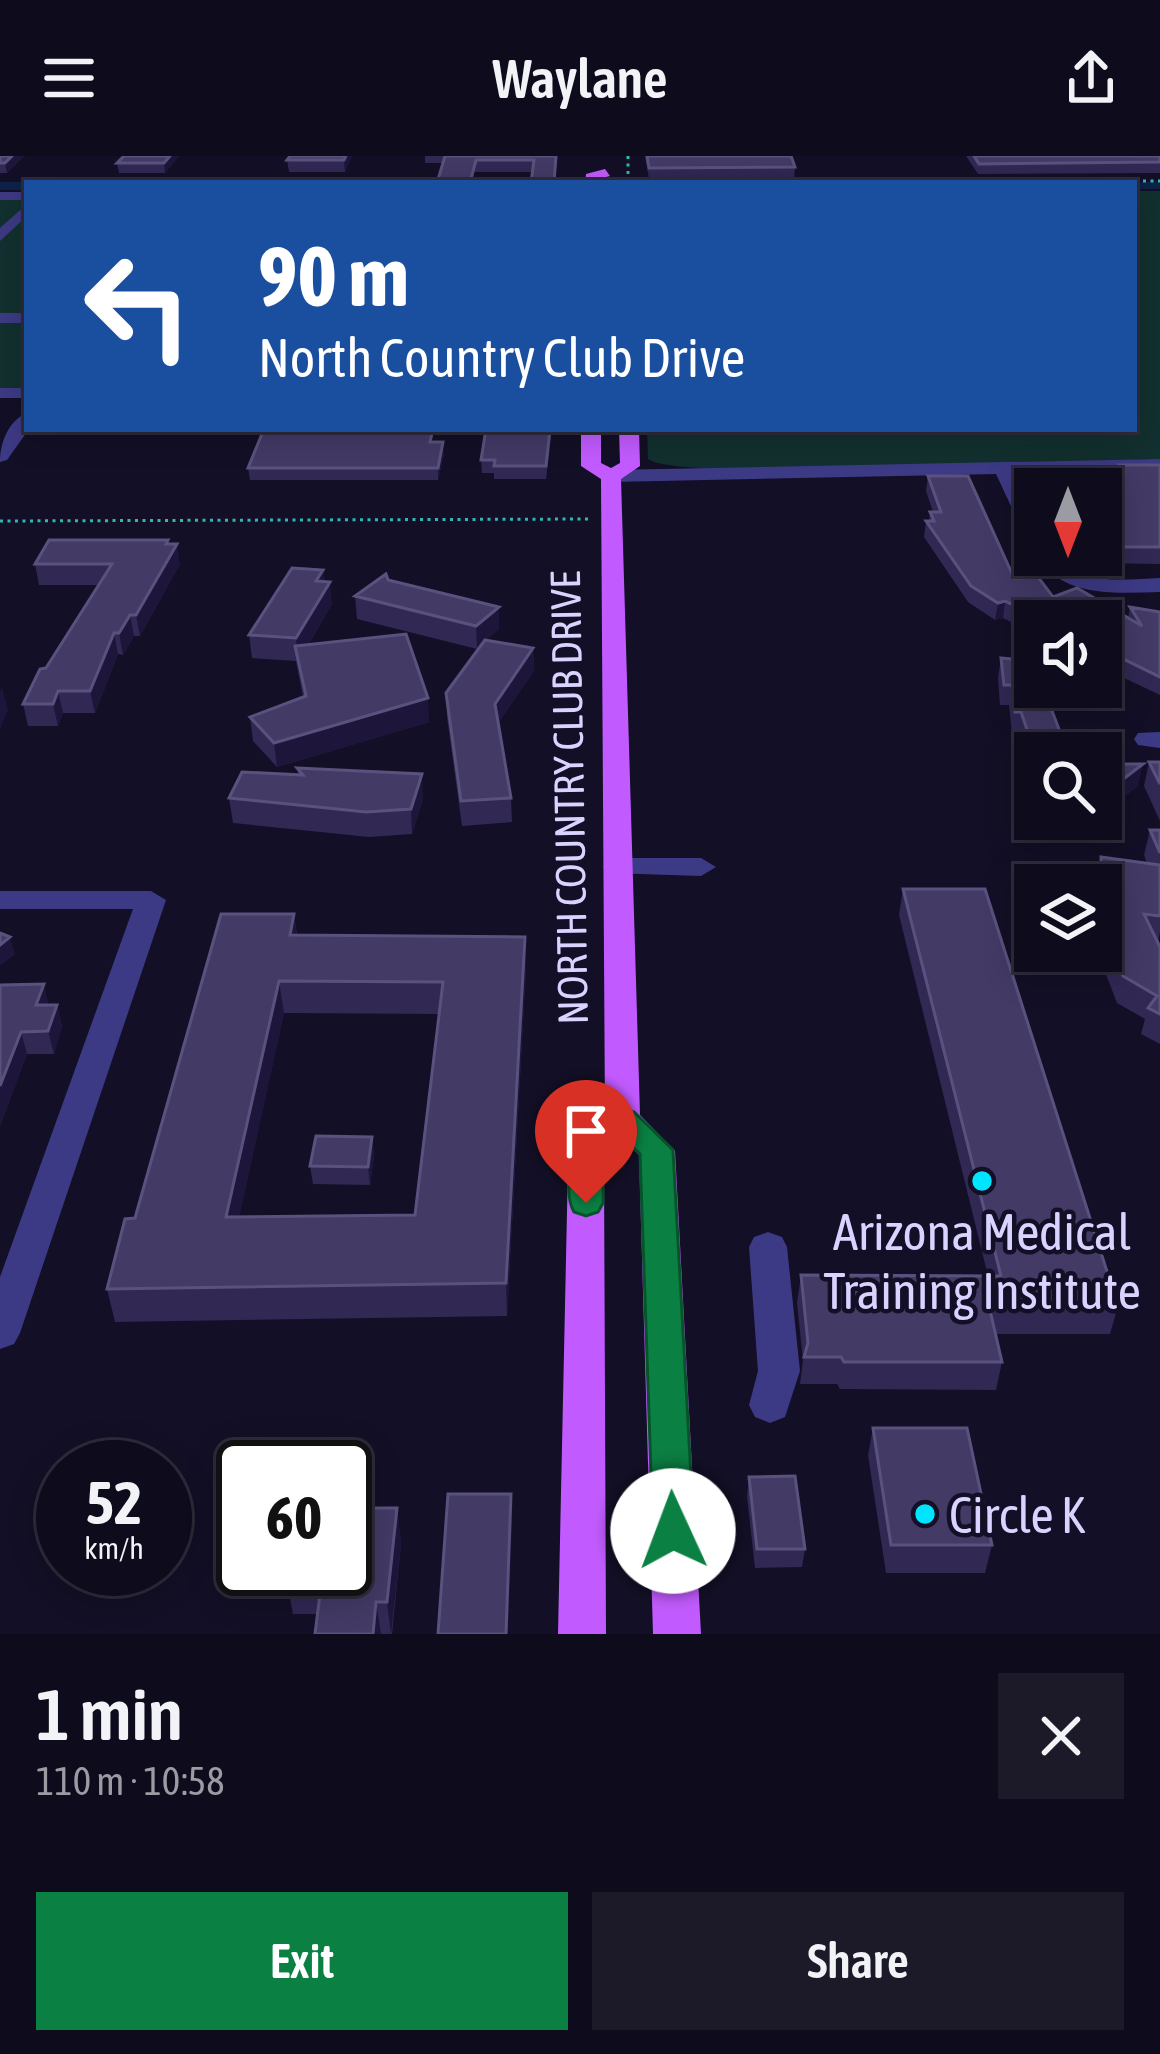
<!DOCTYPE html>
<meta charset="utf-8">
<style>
body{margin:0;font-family:"Asap Condensed",sans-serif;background:#1c1929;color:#f1f3f6;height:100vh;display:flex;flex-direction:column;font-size:45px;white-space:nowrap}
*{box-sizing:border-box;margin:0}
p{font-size:39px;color:#9b9ba3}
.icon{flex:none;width:66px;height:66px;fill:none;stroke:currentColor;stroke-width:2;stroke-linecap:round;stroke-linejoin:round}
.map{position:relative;height:1478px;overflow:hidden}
.panel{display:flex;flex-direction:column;background:#0e0b1c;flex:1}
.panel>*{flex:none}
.banner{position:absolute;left:24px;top:24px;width:1113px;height:252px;border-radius:0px;box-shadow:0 6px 30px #0003,0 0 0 3px #2e2b3b;background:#1a4fa0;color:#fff;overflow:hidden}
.needle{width:78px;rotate:180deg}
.controls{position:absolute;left:1014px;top:312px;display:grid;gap:24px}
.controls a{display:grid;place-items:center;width:108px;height:108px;border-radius:0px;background:#0e0b1c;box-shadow:0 6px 30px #0003,0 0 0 3px #2e2b3b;font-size:60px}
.speed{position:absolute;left:36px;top:1284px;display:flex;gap:24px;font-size:60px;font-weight:700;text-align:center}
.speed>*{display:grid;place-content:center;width:156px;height:156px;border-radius:50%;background:#0e0b1c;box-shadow:0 6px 30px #0003,0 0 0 3px #2e2b3b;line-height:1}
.speed small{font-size:30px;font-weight:400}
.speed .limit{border:6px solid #111;border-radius:18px;background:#fff;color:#111}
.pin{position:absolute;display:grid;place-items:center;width:102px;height:102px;color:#fff;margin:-123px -51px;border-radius:50% 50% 50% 0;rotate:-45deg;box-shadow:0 0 12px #0007}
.pin .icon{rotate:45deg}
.me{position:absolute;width:132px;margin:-66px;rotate:358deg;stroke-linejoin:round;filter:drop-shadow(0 0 9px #0008)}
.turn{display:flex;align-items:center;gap:42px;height:252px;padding:0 36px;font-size:54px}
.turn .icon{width:156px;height:156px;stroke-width:2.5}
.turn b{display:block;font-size:84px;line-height:102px}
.round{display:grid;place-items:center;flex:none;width:126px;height:126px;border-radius:0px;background:#1c1929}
.summary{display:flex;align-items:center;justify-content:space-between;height:204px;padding:0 36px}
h1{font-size:72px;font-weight:600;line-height:90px}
.cta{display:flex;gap:24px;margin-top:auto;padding:24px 36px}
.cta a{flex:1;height:138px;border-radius:0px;background:#0b8043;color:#fff;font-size:48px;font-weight:600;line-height:138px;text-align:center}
.cta a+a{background:#1c1929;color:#f1f3f6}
header{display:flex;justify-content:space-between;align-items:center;height:156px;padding:0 36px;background:#0e0b1c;font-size:54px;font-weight:600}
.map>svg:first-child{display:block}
.green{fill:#12302f}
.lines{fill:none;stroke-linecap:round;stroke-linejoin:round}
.canal{fill:#0c2248;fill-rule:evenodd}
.path{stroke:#2fb8b0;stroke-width:3;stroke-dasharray:3 4.5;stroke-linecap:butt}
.minor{fill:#3d3a85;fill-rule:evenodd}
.major{fill:#c25bff;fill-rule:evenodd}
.wall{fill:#312854;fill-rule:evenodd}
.shaded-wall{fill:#1d163a}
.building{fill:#433a66;stroke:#5a527e;stroke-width:3;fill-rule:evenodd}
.route{fill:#0b8043;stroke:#07532c;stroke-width:3}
.poi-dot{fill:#00e5ff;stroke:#130f26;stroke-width:4.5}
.labels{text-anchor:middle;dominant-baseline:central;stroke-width:9;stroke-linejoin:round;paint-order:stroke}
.street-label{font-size:42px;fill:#d9d4ff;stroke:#130f26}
.near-poi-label{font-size:51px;fill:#d9d4ff;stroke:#130f26}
</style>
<header><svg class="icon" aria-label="menu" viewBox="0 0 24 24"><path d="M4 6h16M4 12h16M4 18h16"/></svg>Waylane<svg class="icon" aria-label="share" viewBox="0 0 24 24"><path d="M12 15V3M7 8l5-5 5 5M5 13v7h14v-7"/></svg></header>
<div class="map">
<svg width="1160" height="1478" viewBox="0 0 1160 1478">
<rect width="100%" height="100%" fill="#130f26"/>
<!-- green -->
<path class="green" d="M1134,35H1160V303C1093,305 676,327 648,303L647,273H1134Z
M0,38L27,39V241H0Z"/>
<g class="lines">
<!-- canal -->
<path class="canal" d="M1160,25V33H1134V27H1129Z
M0,26H27L31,27L27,34H0Z"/>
<!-- path -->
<path class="path" d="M628,0V27
M474,25H534
M633,25H1160
M36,26L438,25
M0,365L588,363"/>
<!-- minor -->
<path class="minor" d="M0,36H27V44H0Z
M27,48V60L0,85V72Z
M0,157H27V167H0Z
M0,232H27V242H0Z
M27,257L29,273L7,304L0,306C0,287 8,265 27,257Z
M1160,303V315L1015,318L1035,357V384L1024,378L996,318L611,326L601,320L611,314Z
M1034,399H1056C1080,431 1125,423 1160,422V436C1112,437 1064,442 1034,399Z
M1160,576V592L1138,589L1134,583L1138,577Z
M618,702H701L716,711L701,720L608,717L603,711L608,705Z
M0,735H151L166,744L20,1177L14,1188L0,1193V1121L133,753H0Z
M768,1076L782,1081L787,1091L800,1215L785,1261L770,1267L755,1261L749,1249L758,1215L749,1091L754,1081Z"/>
<!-- major -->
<path class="major" d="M605,13L610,20L598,23L599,27H585L586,18Z
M581,273H601V307L611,312L620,307L619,273H639L640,310L621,323L640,959L675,995L701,1478H653L639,999L625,985L604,1012L606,1478H558L568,1009L605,960L601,323L581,310Z"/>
</g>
<!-- wall -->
<path class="wall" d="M0,0H24L7,17H0Z
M124,0H179L165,17H119L117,7Z
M352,0L345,16H289L287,4Z
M425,0H557L555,27H531L532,16H476L443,7H425Z
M645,0H791L795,11L794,23H649Z
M966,0H1160V17L978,18Z
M552,273L546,323H494V317H482L481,304Z
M434,286L444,298L438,324H250L248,312Z
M1119,309H1160V408L1091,407L1087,399H1101V333H1053L1072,332L1077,315H1118Z
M928,320L1014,422L1053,441L1128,462L1130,451L1160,456V539L1101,511V465H1035V478L1003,462L995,464L968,446L924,381L926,365H929L930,356H933L926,335Z
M168,388L180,408L140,480H134L123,499L118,498L95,557H63L58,570H28L23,548L99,429H39L35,408Z
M323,414L324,425L332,448L308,489L429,566L277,611L253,585L250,561L303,541L296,505L252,502L249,479Z
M388,424L499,473L486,484L533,492L534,515L498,567L511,642L512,666L462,670L447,561L446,537L483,488L477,493L357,463L355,440Z
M1001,502L1057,540L1053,558L1035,597V630L1019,623L1023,602L1025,600L1018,577H1012L1009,549H1000L998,522Z
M1101,604L1138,630L1105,655L1101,654Z
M1149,606H1160V665L1144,630Z
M297,612L423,643L412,678L369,681L233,667L229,642L298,618Z
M1150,674H1160V776L1158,786L1160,791V888L1141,878L1145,863L1117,847L1097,795H1101V729H1082L1085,714L1098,716L1101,701L1147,707L1144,699Z
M903,733L1118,1150L1110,1178H995L1002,1206L996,1234L840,1233L837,1228H800L803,1204L797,1147L801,1119L988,1120L899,759Z
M294,758L297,779L526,812L507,1160L115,1166L107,1133L135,1062ZM284,857L440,858L415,1059L239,1061Z
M0,829L49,849H57L62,871L54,898H27L0,970Z
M372,981L374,999L370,1029L313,1028L310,1010Z
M873,1272L992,1389L985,1417H886L868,1299Z
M749,1321L805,1393L802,1411L755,1412L747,1340Z
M397,1352L401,1388L392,1478H315L317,1458H293L286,1422Z"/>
<!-- shaded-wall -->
<path class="shaded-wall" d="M12,0H24L7,17L5,7Z
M170,0H179L165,17L164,7Z
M346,0H352L345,16L344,4Z
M443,286L444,298L438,324V312Z
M168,384L170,400L177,388L180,408L140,480L136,459Z
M323,414L325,434L330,426L332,448L298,505L296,482L316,425Z
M1005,445L1003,462L995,464L998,447Z
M499,451V473L477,493L476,470Z
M130,459L134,480L123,499L119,477Z
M114,477L118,498L95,557L90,535Z
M533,492L534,515L495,571V548Z
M2,531L8,554L0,573V536Z
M58,535L63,557L58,570L53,548Z
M428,542L429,566L277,611L274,587Z
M1143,608L1138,630L1105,655L1109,634Z
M422,618L423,643L412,678L411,653Z
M294,758L298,789L290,779Z
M10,781L15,798L0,810V789Z
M525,781L526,812L507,1160L506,1127Z
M279,825L284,857L232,1094L226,1061Z
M44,828L49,850L36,849Z
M57,849L62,871L54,898L48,875Z
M21,876L27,898L0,970V930Z
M372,981L374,999L370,1029L368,1011Z
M511,1338L512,1366L508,1478H506Z
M397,1352L401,1388L391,1478L387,1446Z
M376,1446L381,1478H373Z"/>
<!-- building -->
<path class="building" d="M0,0H12L5,7H0Z
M124,0H170L164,7H117Z
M290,0H346L344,4H287Z
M445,0H556L554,27H531L534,4H476L470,27H437Z
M647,0H791L795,11L649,12Z
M974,0H1160V6L979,8Z
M264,273H433L430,286H443L438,312H248Z
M486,273H550L546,310H494L495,304H481Z
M1119,309H1160V391H1101V333L1053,332H1080L1074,320H1080L1077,315H1123Z
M928,320H968L1014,422L1038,421L1053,441L1077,432L1142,470L1130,451L1160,456V521L1101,492V465H1091L1090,459L1076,465H1046L1005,445L998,447L971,430L926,365H934L930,356H941Z
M49,384H168L166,388H177L136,459H130L119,477H114L90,535H58L53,548H23L40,513L46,512L112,408H35Z
M292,412L323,414L316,425L330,426L296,482L249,479Z
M386,418L388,424L499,451L476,470L355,440Z
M406,478L428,542L274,587L250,561L306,540L295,490Z
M485,484L533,492L495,548L511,642L461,645L446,537Z
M1001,502L1035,505V531H1055L1057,540L1046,539L1065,589L1085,597H1035V608L1023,602L1034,594L1021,556H1015L1012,529H1004Z
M1101,604L1112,608H1143L1109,634L1101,632Z
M1149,606H1160V628Z
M297,612L422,618L411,653L366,656L229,642L242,616L303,619Z
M1150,674H1160V697Z
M1101,701L1160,709V760L1144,758L1160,791V858L1148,852L1157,840L1123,820L1101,763V729H1085V714L1101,716Z
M903,733H985L1118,1150H989L1002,1206H844L841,1201H804L808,1187L801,1119L1001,1120Z
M221,758H294L290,779L525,781L506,1127L107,1133L125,1063L135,1062ZM279,825L443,826L415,1059L226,1061Z
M0,777L10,781L0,789Z
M44,828L36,849H57L48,875L21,876L0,930V829Z
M316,980L372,981L368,1011L310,1010Z
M873,1272H967L992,1389H891Z
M795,1320L805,1393H757L749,1321Z
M448,1338H511L506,1478H438Z
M345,1352H397L387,1446H376L373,1478H315L322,1422H286L288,1413H345Z"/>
<!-- route -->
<path class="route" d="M623,952L634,956L673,994L694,1375L688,1388L673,1393L659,1388L653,1375L640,998L625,984L603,1011V1047L598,1056L586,1060L574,1056C556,1023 589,962 623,952Z"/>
<!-- markers -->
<g class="poi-dot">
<circle cx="982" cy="1025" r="12"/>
<circle cx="925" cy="1358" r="12"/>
</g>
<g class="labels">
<!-- street labels -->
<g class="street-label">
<text transform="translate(569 642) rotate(-91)">NORTH COUNTRY CLUB DRIVE</text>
</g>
<!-- near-poi labels -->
<g class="near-poi-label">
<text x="982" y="1075">Arizona Medical<tspan x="982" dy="59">Training Institute</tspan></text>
<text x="949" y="1358" text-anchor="start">Circle K</text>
</g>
</g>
</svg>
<div class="controls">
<a><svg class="needle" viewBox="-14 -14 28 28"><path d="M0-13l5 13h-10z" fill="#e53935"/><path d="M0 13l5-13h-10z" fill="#9b9ba3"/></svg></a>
<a><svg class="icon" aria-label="sound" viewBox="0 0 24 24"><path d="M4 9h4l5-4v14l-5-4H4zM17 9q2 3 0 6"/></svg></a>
<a><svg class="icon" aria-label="search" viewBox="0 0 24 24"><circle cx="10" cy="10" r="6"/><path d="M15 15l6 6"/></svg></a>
<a><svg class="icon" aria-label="layers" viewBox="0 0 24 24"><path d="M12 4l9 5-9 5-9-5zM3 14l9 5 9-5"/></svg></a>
</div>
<div class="speed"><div>52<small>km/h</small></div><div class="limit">60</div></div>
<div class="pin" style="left:586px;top:1047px;background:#d93025"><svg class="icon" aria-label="arrive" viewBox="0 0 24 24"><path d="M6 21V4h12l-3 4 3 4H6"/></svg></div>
<svg class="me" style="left:673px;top:1375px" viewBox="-20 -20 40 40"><circle r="19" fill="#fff"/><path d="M0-13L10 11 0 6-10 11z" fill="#0b8043"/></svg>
<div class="banner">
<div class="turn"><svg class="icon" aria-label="left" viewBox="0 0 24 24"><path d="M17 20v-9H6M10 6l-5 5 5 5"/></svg><div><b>90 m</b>North Country Club Drive</div></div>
</div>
</div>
<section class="panel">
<div class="summary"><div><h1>1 min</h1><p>110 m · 10:58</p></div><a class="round"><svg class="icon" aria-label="close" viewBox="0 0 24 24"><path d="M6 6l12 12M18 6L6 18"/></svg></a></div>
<div class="cta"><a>Exit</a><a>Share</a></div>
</section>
